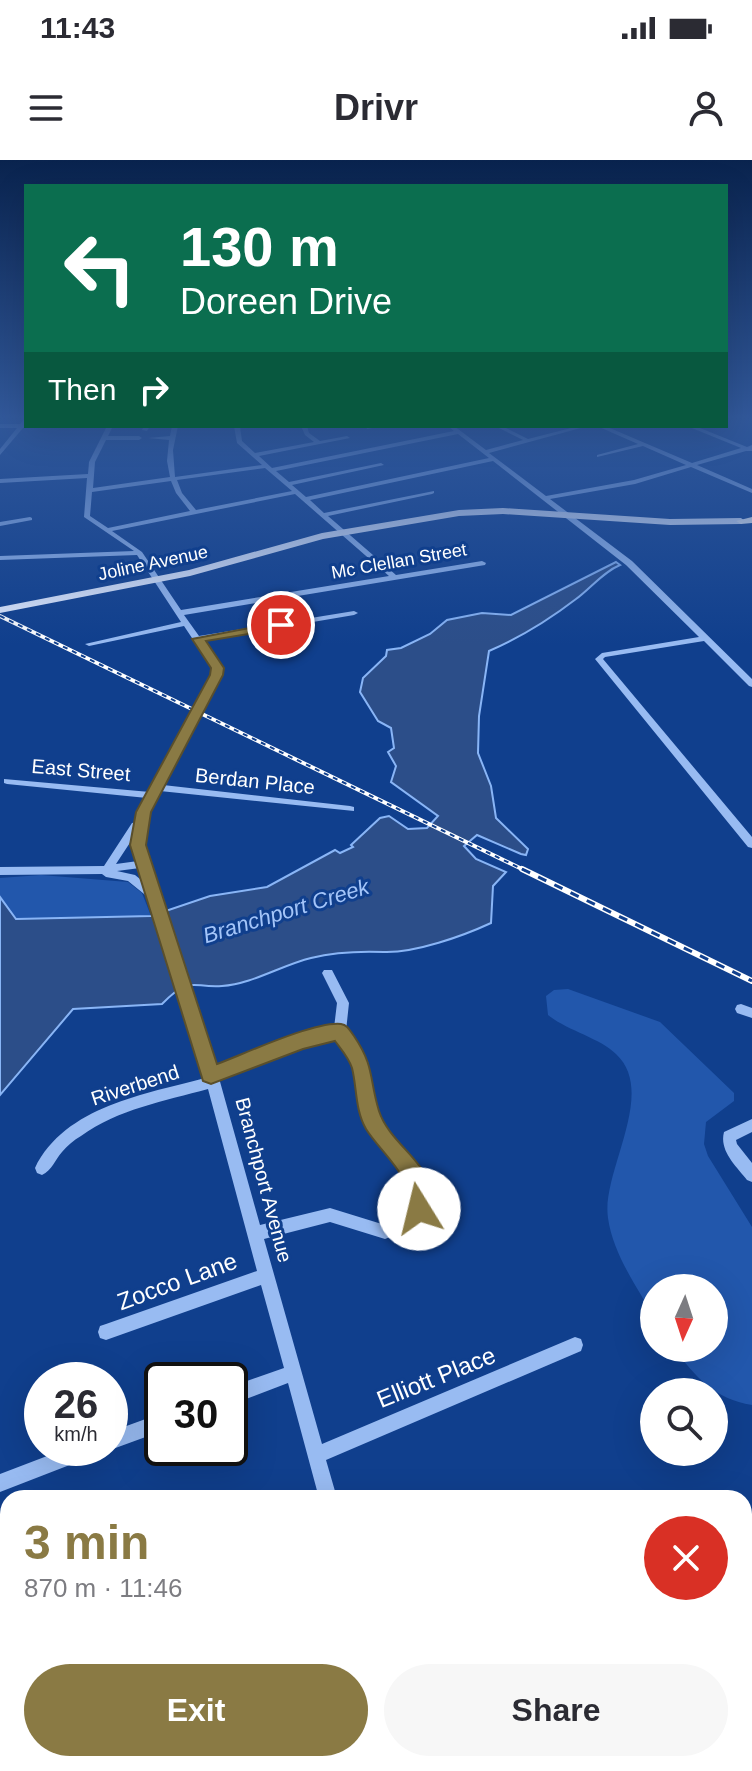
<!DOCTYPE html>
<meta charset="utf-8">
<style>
body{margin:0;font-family:Arial,sans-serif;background:#f7f7f7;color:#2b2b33;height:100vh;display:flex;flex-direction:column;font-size:30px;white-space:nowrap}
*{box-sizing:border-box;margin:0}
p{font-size:26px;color:#7c7c81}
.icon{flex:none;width:44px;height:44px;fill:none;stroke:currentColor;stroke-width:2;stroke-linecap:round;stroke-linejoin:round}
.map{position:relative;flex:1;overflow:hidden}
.details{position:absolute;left:0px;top:1330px;width:752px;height:282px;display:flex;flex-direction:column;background:#fff;border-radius:24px 24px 0 0;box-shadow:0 8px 32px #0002}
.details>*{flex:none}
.guide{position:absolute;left:24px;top:24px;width:704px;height:244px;border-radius:0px;box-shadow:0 8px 32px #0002;background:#0b6e4f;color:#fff;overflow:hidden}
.needle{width:52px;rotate:183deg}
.fabs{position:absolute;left:640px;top:1114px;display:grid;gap:16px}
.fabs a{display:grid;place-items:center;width:88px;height:88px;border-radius:50%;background:#fff;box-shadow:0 8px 32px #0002;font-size:40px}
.speed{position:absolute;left:24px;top:1202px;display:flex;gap:16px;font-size:40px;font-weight:700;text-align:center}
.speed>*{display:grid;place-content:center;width:104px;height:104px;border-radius:50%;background:#fff;box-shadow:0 8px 32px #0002;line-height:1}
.speed small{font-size:20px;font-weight:400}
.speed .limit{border:4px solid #111;border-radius:12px;background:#fff;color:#111}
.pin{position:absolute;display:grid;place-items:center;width:68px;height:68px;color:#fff;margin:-34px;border:4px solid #fff;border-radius:50%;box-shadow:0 2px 8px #0007}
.me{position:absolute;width:88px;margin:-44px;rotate:351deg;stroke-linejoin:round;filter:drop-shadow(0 0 6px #0008)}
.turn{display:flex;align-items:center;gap:28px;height:168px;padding:0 24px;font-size:36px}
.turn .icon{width:104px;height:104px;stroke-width:2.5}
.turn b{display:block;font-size:56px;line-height:68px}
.then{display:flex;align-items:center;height:76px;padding:0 24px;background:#0003;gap:16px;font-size:30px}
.round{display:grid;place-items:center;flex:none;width:84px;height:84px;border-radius:42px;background:#f7f7f7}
.headline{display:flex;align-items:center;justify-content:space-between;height:136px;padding:0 24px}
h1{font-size:48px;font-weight:700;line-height:60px;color:#8a7a44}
.primary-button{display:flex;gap:16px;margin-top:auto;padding:16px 24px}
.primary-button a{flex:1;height:92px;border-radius:48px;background:#8a7a44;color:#fff;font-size:32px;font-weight:700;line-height:92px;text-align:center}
.primary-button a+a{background:#f7f7f7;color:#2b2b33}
.status{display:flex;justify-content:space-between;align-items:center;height:56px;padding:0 40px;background:#fff;direction:ltr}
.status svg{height:22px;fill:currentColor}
header{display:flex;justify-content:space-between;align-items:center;height:104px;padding:0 24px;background:#fff;font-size:36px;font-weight:700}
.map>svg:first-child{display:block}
.green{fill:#2257ac}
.water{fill:#2c4e89;stroke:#89b5f6;stroke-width:2}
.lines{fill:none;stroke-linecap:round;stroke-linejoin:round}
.minor{fill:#98bbf2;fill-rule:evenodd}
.major{fill:#e3ecff;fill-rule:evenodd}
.highway{fill:#fff;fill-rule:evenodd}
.rail-far1-casing{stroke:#fff;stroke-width:4}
.rail-casing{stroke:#fff;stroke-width:6}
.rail-far1{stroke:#103f8d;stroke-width:2;stroke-dasharray:5;stroke-linecap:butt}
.rail{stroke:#103f8d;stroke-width:3;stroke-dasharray:9;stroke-linecap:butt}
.route{fill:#8a7a44;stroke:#5a4f2c;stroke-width:2}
.labels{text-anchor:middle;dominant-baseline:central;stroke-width:6;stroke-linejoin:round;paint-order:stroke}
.far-street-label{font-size:18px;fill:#fff;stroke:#103f8d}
.street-label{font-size:20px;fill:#fff;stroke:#103f8d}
.water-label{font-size:22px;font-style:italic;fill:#a4c5f9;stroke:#103f8d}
.near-street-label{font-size:24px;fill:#fff;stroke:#103f8d}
</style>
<div class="status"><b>11:43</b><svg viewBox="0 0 49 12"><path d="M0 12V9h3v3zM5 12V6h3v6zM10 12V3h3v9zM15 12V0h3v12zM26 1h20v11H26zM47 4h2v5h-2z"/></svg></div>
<header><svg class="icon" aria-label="menu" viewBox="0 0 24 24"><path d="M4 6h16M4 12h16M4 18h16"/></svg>Drivr<svg class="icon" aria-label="person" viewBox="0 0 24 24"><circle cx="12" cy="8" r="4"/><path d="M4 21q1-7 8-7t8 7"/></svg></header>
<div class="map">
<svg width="752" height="1611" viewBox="0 0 752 1611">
<rect width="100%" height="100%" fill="#103f8d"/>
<!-- green -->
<path class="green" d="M41,715L128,722L142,733L151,756L16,759L0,737V718Z
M568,829L660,862L734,933V941L706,962L704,984L708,996L752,1067V1245C715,1239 695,1217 674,1188H714V1128H654V1157C637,1127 613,1094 608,1058C601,1012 658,933 616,894C600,878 568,871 548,855L546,836L554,830Z"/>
<!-- water -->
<path class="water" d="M616,402L620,405C603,412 591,428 576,439C550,459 519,478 489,491L479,556L478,593L491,626L496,658L528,689L526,695L521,694L477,675L464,686L476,699L506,712L493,726L491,763C463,776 415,793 384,792C359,791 335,792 311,798C282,805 252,824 222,826C190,828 191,815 162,844L73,849L0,935V737L16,759L151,756L210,736L267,727L335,690L340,693L353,687L351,685L380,658L389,656L408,669L427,668L438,656L391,622L396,606L388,592L394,588L391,568L378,561L360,532L363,518L386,496L387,490L401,488L430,474L447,460L482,453L511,455Z"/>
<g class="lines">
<!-- minor -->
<path class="minor" d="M24,259H26L25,264L28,266L23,268L0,295V289L17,268H0V264H20Z
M107,266H113L108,276H139L142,278L139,280H106L95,302L93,328L170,317L167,301L169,280L148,278L170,276L172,266H178L173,290L175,317L262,305L237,283L234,266H240L242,281L255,293L314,282L305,275L301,266H307L309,273L320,281L347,276L350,278L259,296L272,308L454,271L448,266H454L486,290L523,280L495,266H502L528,279L579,266H588L489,293L546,336L634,320L686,305L643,286L597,297V295L638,284L597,266H605L692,303L741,288L687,266H695L747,287L752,285V291H746L697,305L752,329V333L691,307L635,324L550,339L632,401L752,519V527L749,526L704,481L605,497L603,499L752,677V688L748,687L595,499L602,493L699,477L626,405L493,301L310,340L324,353L434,331V333L432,334L328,356L396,415L482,401L486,403L485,405L184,455L199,476L354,451L358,453L354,455L202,481L222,511L163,625L350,646L354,647V651L160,631L149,652L143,685L215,908L301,876L334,868L337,843L322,813L324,810H332L349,843L346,871L368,902L377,954L392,979L424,1015L429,1039L424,1054L413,1068L408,1070L385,1079L330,1062L264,1079L322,1284L575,1177L581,1179L583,1185L581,1191L326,1300L337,1338H319L288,1223L230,1245V1227L284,1208L261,1125L106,1180L100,1178L98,1172L100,1166L106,1164L257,1111L208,929C165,941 118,949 81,976C74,980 67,986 62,992C55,1000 52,1010 42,1015L37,1013L35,1008C65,946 146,934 205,918L149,738L128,721L106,717L102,714L0,715V707L104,706L132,663L137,662L139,652L147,638L7,624L4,623V619L150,632L214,511L184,466L89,486L85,484L181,462L137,395L0,400V396L134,391L84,357L87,318L0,323V319L88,314L89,302ZM458,274L489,298L306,337L292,325L384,305L381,303L289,322L276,311ZM265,308L292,331L196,350L182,333L177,320ZM171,321L176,333L190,351L108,368L90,356L92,332ZM295,334L389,416L181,450L142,392L112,371ZM135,675L133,685L138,701L116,704ZM140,708L145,723L135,715L117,711ZM337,878L355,904L365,960L382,989L412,1023L415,1039L413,1045L403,1058L385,1065L330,1048L260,1065L219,918L302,886Z
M144,266H150L147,271L142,270Z
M366,266H372V268L367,269Z
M30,357L32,358V360L0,366V362Z
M741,844L752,848V858L737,853L735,849L737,845Z
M752,959V972L736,980L737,984L752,1003V1022L747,1020C736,1006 719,991 724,972Z
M162,1253V1271L110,1290L106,1288H110V1272Z
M68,1288H101L98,1294L0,1332V1314Z
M8,1500V1521L0,1524V1503Z
M390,1604H412L414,1611H392Z"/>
<!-- major -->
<path class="major" d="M503,348L670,359L741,358L745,361L741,364L670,365L503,354L459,356L323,379L190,416L0,453V447L189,410L322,373L459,350Z"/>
<!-- highway -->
<path class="highway" d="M752,357V363L741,364L736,361Z"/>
<defs>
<path id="rail-far1" d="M0,456L526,711"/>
<path id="rail" d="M522,709L752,821"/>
</defs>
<!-- rail-far1 casing -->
<use href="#rail-far1" class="rail-far1-casing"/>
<!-- rail casing -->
<use href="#rail" class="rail-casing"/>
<!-- rail-far1 -->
<use href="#rail-far1" class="rail-far1"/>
<!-- rail -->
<use href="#rail" class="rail"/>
</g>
<!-- sky -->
<linearGradient id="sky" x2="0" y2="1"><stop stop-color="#09234e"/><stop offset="0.53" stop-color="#31589a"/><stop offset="1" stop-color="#31589a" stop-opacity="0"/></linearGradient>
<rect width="752" height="485" fill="url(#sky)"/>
<!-- route -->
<path class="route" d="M281,462L285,463V468L206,481L224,508L223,515L151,652L146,685L217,904C244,894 315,861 341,864C348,865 350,871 354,876C375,907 369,919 379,951C392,991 448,1009 427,1057L419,1060L411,1057L408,1049C417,1020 380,992 366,969C355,950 357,928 352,908C349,898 341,889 335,881L303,889L211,924L203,921L130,685L136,652L210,515L211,508L192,479Z"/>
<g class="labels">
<!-- far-street labels -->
<g class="far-street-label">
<text transform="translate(399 401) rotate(-10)">Mc Clellan Street</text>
<text transform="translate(153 403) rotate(-12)">Joline Avenue</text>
</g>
<!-- street labels -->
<g class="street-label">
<text transform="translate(81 610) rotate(5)">East Street</text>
<text transform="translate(255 621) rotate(6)">Berdan Place</text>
<text transform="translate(135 925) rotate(-18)">Riverbend</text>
<text transform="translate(264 1020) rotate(75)">Branchport Avenue</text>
</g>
<!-- water labels -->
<g class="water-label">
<text transform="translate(286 751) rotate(-17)">Branchport Creek</text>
</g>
<!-- near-street labels -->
<g class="near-street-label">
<text transform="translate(177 1121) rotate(-20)">Zocco Lane</text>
<text transform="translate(436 1217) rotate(-22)">Elliott Place</text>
</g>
</g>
</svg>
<div class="fabs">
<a><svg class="needle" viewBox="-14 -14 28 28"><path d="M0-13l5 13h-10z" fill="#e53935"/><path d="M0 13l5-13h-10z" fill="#7c7c81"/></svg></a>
<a><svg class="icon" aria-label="search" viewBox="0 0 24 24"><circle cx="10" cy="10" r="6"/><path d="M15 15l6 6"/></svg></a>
</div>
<div class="speed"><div>26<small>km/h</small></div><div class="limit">30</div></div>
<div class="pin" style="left:281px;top:465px;background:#d93025"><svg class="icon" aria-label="arrive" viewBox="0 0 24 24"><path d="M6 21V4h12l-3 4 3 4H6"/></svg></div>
<svg class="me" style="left:419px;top:1049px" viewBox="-20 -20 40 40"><circle r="19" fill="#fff"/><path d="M0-13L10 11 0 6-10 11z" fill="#8a7a44"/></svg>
<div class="guide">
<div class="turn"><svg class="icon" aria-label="left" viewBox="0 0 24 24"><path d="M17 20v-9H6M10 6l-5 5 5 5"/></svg><div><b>130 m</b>Doreen Drive</div></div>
<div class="then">Then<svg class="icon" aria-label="right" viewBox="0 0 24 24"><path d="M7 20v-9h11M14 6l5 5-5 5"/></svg></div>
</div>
<section class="details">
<div class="headline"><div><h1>3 min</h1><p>870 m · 11:46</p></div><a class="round" style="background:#d93025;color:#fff"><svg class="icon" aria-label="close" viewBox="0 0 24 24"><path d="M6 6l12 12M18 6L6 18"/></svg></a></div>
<div class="primary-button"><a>Exit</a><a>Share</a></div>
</section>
</div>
